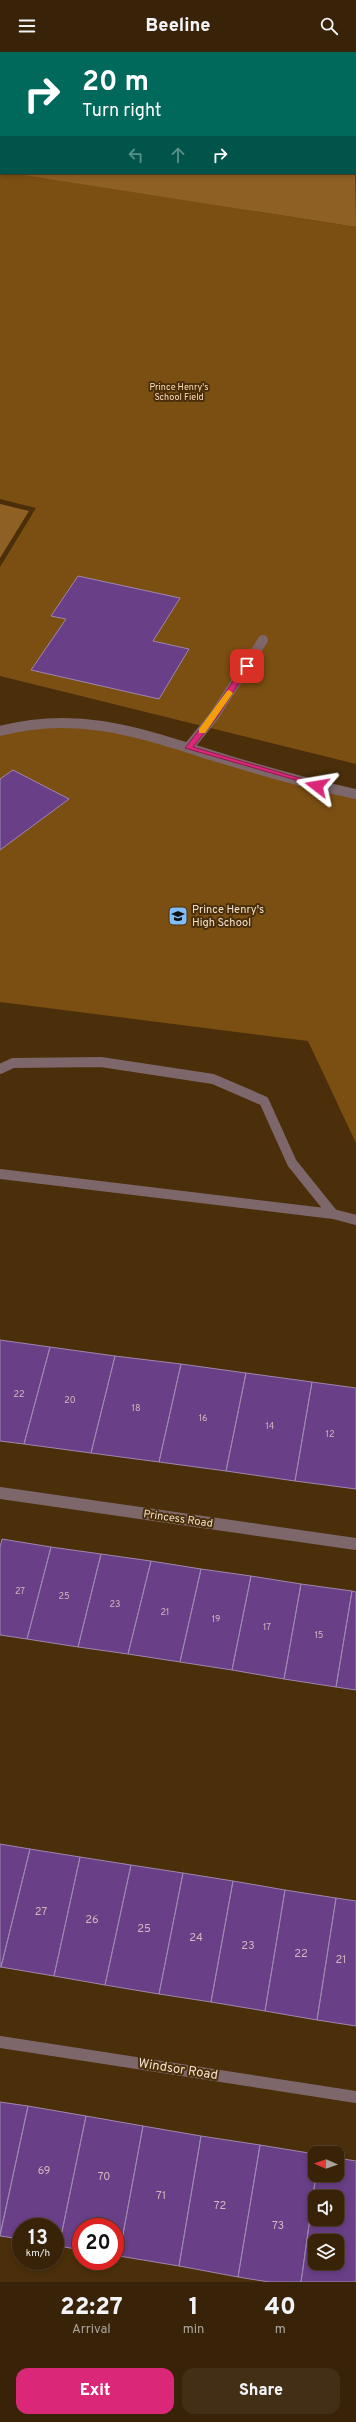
<!DOCTYPE html>
<style>
body{margin:0;font-family:Overpass,sans-serif;background:#432f16;color:#f1f3f6;height:100vh;display:flex;flex-direction:column;font-size:15px;white-space:nowrap}
*{box-sizing:border-box;margin:0}
p{font-size:13px;color:#aba49c}
.icon{flex:none;width:22px;height:22px;fill:none;stroke:currentColor;stroke-width:2;stroke-linecap:round;stroke-linejoin:round}
.map{position:relative;height:2230px;overflow:hidden}
.sheet{display:flex;flex-direction:column;background:#382308;flex:1}
.sheet>*{flex:none}
.guide{position:absolute;left:0px;top:0px;width:356px;height:122px;box-shadow:0 2px 6px #0003,0 0 0 1px #524029;background:#00695c;color:#fff;overflow:hidden}
.needle{width:26px;rotate:272deg}
.fabs{position:absolute;left:308px;top:2094px;display:grid;gap:8px}
.fabs a{display:grid;place-items:center;width:36px;height:36px;border-radius:8px;background:#382308;box-shadow:0 2px 6px #0003,0 0 0 1px #524029;font-size:20px}
.speed{position:absolute;left:12px;top:2166px;display:flex;gap:8px;font-size:20px;font-weight:700;text-align:center}
.speed>*{display:grid;place-content:center;width:52px;height:52px;border-radius:50%;background:#382308;box-shadow:0 2px 6px #0003,0 0 0 1px #524029;line-height:1}
.speed small{font-size:10px;font-weight:400}
.speed .limit{border:6px solid #d22;background:#fff;color:#111}
.pin{position:absolute;display:grid;place-items:center;width:34px;height:34px;color:#fff;margin:-17px;border-radius:8px;box-shadow:0 2px 6px #0006}
.me{position:absolute;width:44px;margin:-22px;rotate:284deg;stroke-linejoin:round;filter:drop-shadow(0 0 3px #0008)}
.turn{display:flex;align-items:center;gap:14px;height:84px;padding:0 16px;font-size:18px}
.turn .icon{width:52px;height:52px;stroke-width:2.5}
.turn b{display:block;font-size:28px;line-height:34px}
.lanes{display:flex;align-items:center;height:38px;padding:0 16px;background:#0003;justify-content:center;gap:20px;direction:ltr}
.lanes .off{opacity:.35}
.eta{display:flex;justify-content:space-evenly;align-items:center;height:68px;text-align:center}
.eta b{font-size:24px;font-weight:800;line-height:28px}
.cta{display:flex;gap:8px;margin-top:auto;padding:8px 16px}
.cta a{flex:1;height:46px;border-radius:12px;background:#db2777;color:#fff;font-size:16px;font-weight:800;line-height:46px;text-align:center}
.cta a+a{background:#432f16;color:#f1f3f6}
header{display:flex;justify-content:space-between;align-items:center;height:52px;padding:0 16px;background:#382308;font-size:18px;font-weight:800}
.map>svg:first-child{display:block}
.green{fill:#7b4f11}
.forest{fill:#8f6024}
.building{fill:#693f87;stroke:#9d87af;fill-rule:evenodd}
.lines{fill:none;stroke-linecap:round;stroke-linejoin:round}
.service{stroke:#7d676a;stroke-width:10}
.minor{stroke:#7d676a;stroke-width:12}
.route{fill:#db2777;stroke:#8e194d}
.slow{fill:#f59e0b}
.labels{text-anchor:middle;dominant-baseline:central;stroke-width:4;stroke-linejoin:round;paint-order:stroke}
.far-park-label{font-size:9px;fill:#ffdeba;stroke:#4a2f0a}
.number-label{font-size:9px;fill:#d0b8bc}
.poi-label{font-size:11px;fill:#f2e0cd;stroke:#4a2f0a;text-anchor:start}
.street-label{font-size:11px;fill:#f2e0cd;stroke:#4a2f0a}
.near-number-label{font-size:11px;fill:#d0b8bc}
.near-street-label{font-size:13px;fill:#f2e0cd;stroke:#4a2f0a}
</style>
<header><svg class="icon" aria-label="menu" viewBox="0 0 24 24"><path d="M4 6h16M4 12h16M4 18h16"/></svg>Beeline<svg class="icon" aria-label="search" viewBox="0 0 24 24"><circle cx="10" cy="10" r="6"/><path d="M15 15l6 6"/></svg></header>
<div class="map">
<svg width="356" height="2230" viewBox="0 0 356 2230">
<rect width="100%" height="100%" fill="#4a2f0a"/>
<!-- green -->
<path class="green" d="M0,119L356,175V712L0,624V515L36,456L0,447Z
M17,673L127,677L356,742V1091L308,989L0,950V679Z"/>
<!-- forest -->
<path class="forest" d="M355,99L356,175L10,121H355Z
M0,452L29,459L0,506Z"/>
<!-- building -->
<path class="building" d="M78,524L180,546L153,589L189,597L159,647L31,618L66,567L51,564Z
M13,718L69,747L0,798V727Z
M0,1288L50,1295L24,1392L0,1389Z
M50,1295L115,1304L91,1401L24,1392Z
M115,1304L181,1312L159,1410L91,1401Z
M181,1312L246,1321L226,1419L159,1410Z
M246,1321L312,1330L295,1429L226,1419Z
M312,1330L356,1336V1437L295,1429Z
M2,1487L51,1495L27,1587L0,1583V1495Z
M51,1495L101,1502L78,1595L27,1587Z
M101,1502L151,1509L128,1602L78,1595Z
M151,1509L201,1517L180,1610L128,1602Z
M201,1517L251,1524L232,1618L180,1610Z
M251,1524L301,1532L284,1627L232,1618Z
M301,1532L352,1539L336,1635L284,1627Z
M352,1539L356,1540V1638L336,1635Z
M0,1792L30,1797L1,1915H0Z
M30,1797L80,1805L54,1924L1,1915Z
M80,1805L131,1813L105,1933L54,1924Z
M131,1813L183,1821L159,1942L105,1933Z
M183,1821L233,1829L211,1950L159,1942Z
M233,1829L285,1838L265,1959L211,1950Z
M285,1838L336,1846L317,1968L265,1959Z
M336,1846L356,1849V1974L317,1968Z
M0,2050L28,2054L0,2183Z
M28,2054L86,2064L59,2194L55,2193V2175H21V2187L0,2184Z
M86,2064L143,2074L119,2204L115,2203V2175H81V2198L59,2194Z
M143,2074L201,2084L179,2214L119,2204Z
M201,2084L260,2093L238,2225L179,2214Z
M260,2093L315,2102L316,2123L301,2230H269L238,2225Z
M337,2106L356,2109V2230H301L316,2123H337ZM315,2145H337V2167H315ZM315,2189H337V2211H315Z"/>
<g class="lines">
<!-- service -->
<path class="service" d="M0,679C83,657 148,684 227,708C270,721 313,733 356,742
M188,696L214,664L263,588
M0,1017L13,1011L101,1010L213,1027L264,1049L292,1111L333,1162
M0,1122L333,1162L356,1168"/>
<!-- minor -->
<path class="minor" d="M0,1441L356,1492
M0,1990L356,2045"/>
</g>
<!-- route -->
<path class="route" d="M244,612L250,614L217,665L193,695L320,732V735L185,696L211,663Z"/>
<!-- slow -->
<path class="slow" d="M229,638L233,641L205,681H199V677L227,639Z"/>
<!-- icons -->
<defs>
<symbol id="school-square" viewBox="-11 -11 22 22"><rect x="-9" y="-9" width="18" height="18" rx="4" fill="#80bdfa" stroke="#4a2f0a"/><path d="M0-5L7-2L0 1L-7-2ZM-4 1L0 2.5L4 1V4Q0 6-4 4Z" fill="#111"/></symbol>
</defs>
<g fill-rule="evenodd">
<use href="#school-square" x="167" y="853" width="22" height="22"/>
</g>
<g class="labels">
<!-- far-park labels -->
<g class="far-park-label">
<text x="179" y="335">Prince Henry's<tspan x="179" dy="10">School Field</tspan></text>
</g>
<!-- number labels -->
<g class="number-label">
<text x="19" y="1342">22</text>
<text x="70" y="1348">20</text>
<text x="136" y="1356">18</text>
<text x="203" y="1366">16</text>
<text x="270" y="1374">14</text>
<text x="330" y="1382">12</text>
<text x="20" y="1539">27</text>
<text x="64" y="1544">25</text>
<text x="115" y="1552">23</text>
<text x="165" y="1560">21</text>
<text x="216" y="1567">19</text>
<text x="267" y="1575">17</text>
<text x="319" y="1583">15</text>
</g>
<!-- poi labels -->
<g class="poi-label">
<text x="192" y="858">Prince Henry's<tspan x="192" dy="13">High School</tspan></text>
</g>
<!-- street labels -->
<g class="street-label">
<text transform="translate(178 1467) rotate(8)">Princess Road</text>
</g>
<!-- near-number labels -->
<g class="near-number-label">
<text x="41" y="1860">27</text>
<text x="92" y="1868">26</text>
<text x="144" y="1877">25</text>
<text x="196" y="1886">24</text>
<text x="248" y="1894">23</text>
<text x="301" y="1902">22</text>
<text x="341" y="1908">21</text>
<text x="44" y="2119">69</text>
<text x="104" y="2125">70</text>
<text x="161" y="2144">71</text>
<text x="220" y="2154">72</text>
<text x="278" y="2174">73</text>
</g>
<!-- near-street labels -->
<g class="near-street-label">
<text transform="translate(178 2018) rotate(9)">Windsor Road</text>
</g>
</g>
</svg>
<div class="fabs">
<a><svg class="needle" viewBox="-14 -14 28 28"><path d="M0-13l5 13h-10z" fill="#e53935"/><path d="M0 13l5-13h-10z" fill="#aba49c"/></svg></a>
<a><svg class="icon" aria-label="sound" viewBox="0 0 24 24"><path d="M4 9h4l5-4v14l-5-4H4zM17 9q2 3 0 6"/></svg></a>
<a><svg class="icon" aria-label="layers" viewBox="0 0 24 24"><path d="M12 4l9 5-9 5-9-5zM3 14l9 5 9-5"/></svg></a>
</div>
<div class="speed"><div>13<small>km/h</small></div><div class="limit">20</div></div>
<div class="pin" style="left:247px;top:614px;background:#d93025"><svg class="icon" aria-label="arrive" viewBox="0 0 24 24"><path d="M6 21V4h12l-3 4 3 4H6"/></svg></div>
<svg class="me" style="left:317px;top:734px" viewBox="-20 -20 40 40"><path d="M0-17L14 15 0 8-14 15z" fill="#db2777" stroke="#fff" stroke-width="4"/></svg>
<div class="guide">
<div class="turn"><svg class="icon" aria-label="right" viewBox="0 0 24 24"><path d="M7 20v-9h11M14 6l5 5-5 5"/></svg><div><b>20 m</b>Turn right</div></div>
<div class="lanes"><svg class="icon off" aria-label="left" viewBox="0 0 24 24"><path d="M17 20v-9H6M10 6l-5 5 5 5"/></svg><svg class="icon off" aria-label="ahead" viewBox="0 0 24 24"><path d="M12 20V5M6 11l6-6 6 6"/></svg><svg class="icon" aria-label="right" viewBox="0 0 24 24"><path d="M7 20v-9h11M14 6l5 5-5 5"/></svg></div>
</div>
</div>
<section class="sheet">
<div class="eta">
<div><b>22:27</b><p>Arrival</p></div>
<div><b>1</b><p>min</p></div>
<div><b>40</b><p>m</p></div>
</div>
<div class="cta"><a>Exit</a><a>Share</a></div>
</section>
